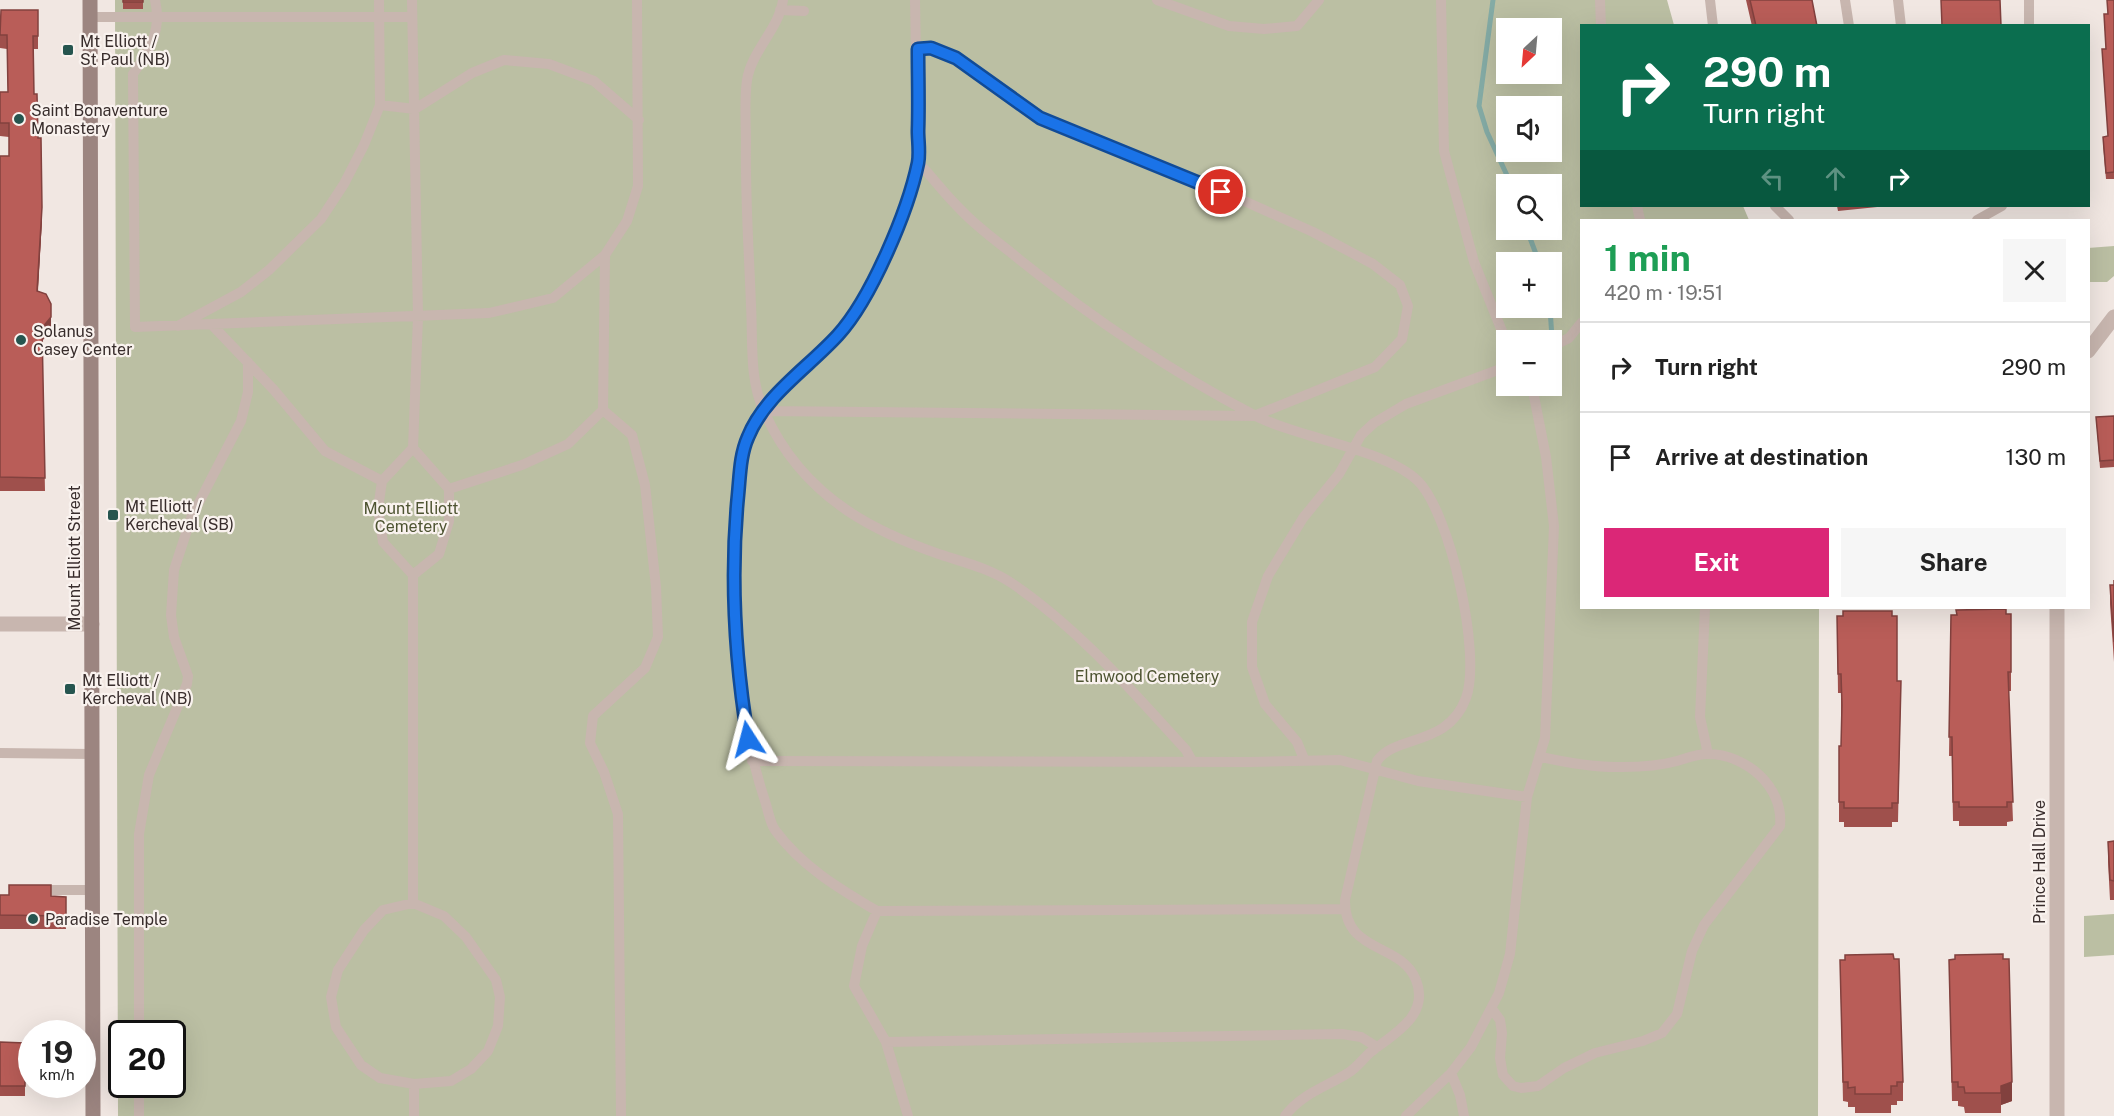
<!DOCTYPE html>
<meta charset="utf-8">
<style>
body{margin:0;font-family:"Public Sans",sans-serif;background:#f6f6f6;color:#222;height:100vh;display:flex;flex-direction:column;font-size:22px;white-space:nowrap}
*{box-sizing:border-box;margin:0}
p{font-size:20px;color:#767676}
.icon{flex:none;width:33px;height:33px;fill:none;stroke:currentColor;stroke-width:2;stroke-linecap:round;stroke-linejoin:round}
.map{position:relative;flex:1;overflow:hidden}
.drawer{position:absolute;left:1580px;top:219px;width:510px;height:390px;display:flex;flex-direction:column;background:#fff;border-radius:0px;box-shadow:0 6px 24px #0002}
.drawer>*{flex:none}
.top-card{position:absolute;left:1580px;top:24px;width:510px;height:183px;border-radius:0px;box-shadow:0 6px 24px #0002;background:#0b6e4f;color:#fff;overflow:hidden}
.needle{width:39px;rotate:206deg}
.tools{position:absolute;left:1496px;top:18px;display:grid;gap:12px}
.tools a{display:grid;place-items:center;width:66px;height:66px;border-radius:0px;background:#fff;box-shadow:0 6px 24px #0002;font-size:30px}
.speed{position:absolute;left:18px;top:1020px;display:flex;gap:12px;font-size:30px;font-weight:700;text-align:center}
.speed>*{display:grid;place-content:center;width:78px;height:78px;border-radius:50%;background:#fff;box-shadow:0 6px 24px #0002;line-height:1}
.speed small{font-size:15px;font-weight:400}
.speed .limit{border:3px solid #111;border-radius:9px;background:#fff;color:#111}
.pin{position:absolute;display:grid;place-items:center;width:51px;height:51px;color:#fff;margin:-26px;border:3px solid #fff;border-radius:50%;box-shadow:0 2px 6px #0007}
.me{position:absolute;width:66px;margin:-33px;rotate:351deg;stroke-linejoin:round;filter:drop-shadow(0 0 4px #0008)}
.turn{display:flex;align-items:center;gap:21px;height:126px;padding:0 24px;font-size:27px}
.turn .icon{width:78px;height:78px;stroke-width:2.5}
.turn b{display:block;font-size:42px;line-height:51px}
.lanes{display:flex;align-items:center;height:57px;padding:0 24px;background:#0003;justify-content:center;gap:30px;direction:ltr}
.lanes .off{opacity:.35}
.round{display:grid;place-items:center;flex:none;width:63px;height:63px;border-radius:0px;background:#f6f6f6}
.head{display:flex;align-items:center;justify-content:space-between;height:102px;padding:0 24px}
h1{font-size:36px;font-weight:700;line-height:45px;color:#1e9e55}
.primary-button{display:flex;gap:12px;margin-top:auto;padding:12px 24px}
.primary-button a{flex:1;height:69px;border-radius:0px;background:#db2777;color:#fff;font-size:24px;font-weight:700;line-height:69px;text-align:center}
.primary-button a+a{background:#f6f6f6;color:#222}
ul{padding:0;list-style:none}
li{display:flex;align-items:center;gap:18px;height:90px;padding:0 24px;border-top:2px solid #e0e0e0}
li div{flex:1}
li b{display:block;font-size:22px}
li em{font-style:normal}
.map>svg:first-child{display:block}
.green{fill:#bbbfa3;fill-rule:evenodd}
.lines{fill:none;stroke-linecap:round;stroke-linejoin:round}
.stream{stroke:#84aba5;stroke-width:5}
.service{stroke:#c8b6af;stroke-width:10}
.minor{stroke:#c8b6af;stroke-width:15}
.tertiary{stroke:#c8b6af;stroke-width:15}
.secondary{stroke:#9c8580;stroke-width:15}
.wall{fill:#9f504c}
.shaded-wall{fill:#82413e}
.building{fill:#b95d58;stroke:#82413e;stroke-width:1.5}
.route-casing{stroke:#114b97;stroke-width:15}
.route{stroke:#1a73e8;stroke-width:10}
.poi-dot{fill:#26554f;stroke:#f9f2ee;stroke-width:2}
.labels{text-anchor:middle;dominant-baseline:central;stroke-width:4.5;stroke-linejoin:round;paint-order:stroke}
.poi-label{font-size:16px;fill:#382d2c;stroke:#f9f2ee;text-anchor:start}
.park-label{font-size:16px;fill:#4e5432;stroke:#f9f2ee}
.street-label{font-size:16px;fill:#382d2c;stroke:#f9f2ee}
</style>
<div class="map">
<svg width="2114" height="1116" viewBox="0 0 2114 1116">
<rect width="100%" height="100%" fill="#f1e7e2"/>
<!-- green -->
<path class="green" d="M115,0H1667L1674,25L1581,26V206H1743L1749,220H1581V608H1819L1818,1116H118ZM1506,28H1551V74H1506ZM1506,106H1551V152H1506ZM1506,184H1551V230H1506ZM1506,262H1551V308H1506ZM1506,340H1551V386H1506ZM122,1034H172V1084H122Z
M2114,246V276L2107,282H2088V248Z
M2114,914V955L2084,957V916Z"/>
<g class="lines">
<!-- stream -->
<path class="stream" d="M1493,0L1479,106L1487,132L1511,184
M1527,230L1539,262
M1550,308L1552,338"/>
<!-- service -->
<path class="service" d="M155,0C162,31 150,49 133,74L135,327L489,313L553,298L605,255L627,221L638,186L637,0
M412,0L418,317L413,448L449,489V521L439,554L413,575V903L444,916L466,937L496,980L500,997L498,1026L488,1051L471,1069L451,1081L414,1084V1116
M783,0C779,29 752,50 747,80C744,101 746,122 746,143C745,197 749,251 751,305C753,339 749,380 764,411C782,452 811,486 848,511C875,529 905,542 936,553C962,562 990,568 1013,584C1079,629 1132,691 1186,750L1192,761
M915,0L918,162C933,178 946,196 962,211C979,229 1001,244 1020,260C1092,318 1170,371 1252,414C1296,438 1384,448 1418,481C1450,513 1482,654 1466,698C1448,747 1396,734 1377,761L1345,900C1344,954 1401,942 1416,980C1430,1015 1394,1034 1372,1051C1363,1058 1358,1067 1348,1073C1326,1087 1301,1094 1285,1116
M1157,0L1229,26L1264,29L1297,26L1319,0
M1441,0L1444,151L1474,262L1506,341
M1600,0L1601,26
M1710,0L1713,26
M1845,0L1849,26
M1898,0L1901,26
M2029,0V26
M780,10L804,11
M91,17H412
M380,105L415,109L472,73L504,60L549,64L594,81L639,120
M918,162C900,219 880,283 842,330C814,366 773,389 751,430C740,450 740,474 738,496C729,594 734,707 765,801C768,810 770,823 775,830C801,866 840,889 877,911L1345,909
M1637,206L1640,220
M1775,206L1789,220
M1977,220L2002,206
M605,255L603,410L632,435L645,485L656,587L658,637L645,668L593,716L590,743L604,772L618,814L621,1116
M178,326L241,292L269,270L321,219L344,184L364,145L380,105L379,0
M213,326L274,390L325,451L382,481
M1551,347L1569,338L1581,323
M764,411L1254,416L1375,367L1402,339L1408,306L1400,285L1373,264L1313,232L1242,200L1040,118L956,58L931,48L918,49
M413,448L382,481L378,509L383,542L413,575
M449,489L522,465L568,444L603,410
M1705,608L1700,717L1708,754
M0,753L92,754
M1304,759L1297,742L1265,704L1252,667V622L1268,576L1303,518L1339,474L1361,435L1374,423L1406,404L1506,367
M752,761L1250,762L1340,760L1418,781L1527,797
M39,890H93
M413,903L383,910L364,930L338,970L331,997L336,1027L361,1065L380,1078L414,1084
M877,911L862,946L854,986L886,1042L908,1116
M1492,1009L1500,1020L1502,1033L1500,1058L1503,1075L1513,1086L1521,1088L1538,1086L1564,1068L1595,1053L1643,1041L1662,1033L1677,1014L1692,951L1704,925L1780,826C1784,787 1746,754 1708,754C1697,754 1687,758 1677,761C1659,766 1640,767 1622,767C1595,768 1568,763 1541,757
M139,1034V834L149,775L187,684L188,676L174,637L171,615L174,570L191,518L241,421L248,392V362
M886,1042L1342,1034L1361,1037L1377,1047
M1451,1073L1460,1095L1464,1116
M139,1116V1084
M1406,1116L1451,1073L1471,1047L1499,993L1510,954L1527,797L1545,738L1554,526L1546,457L1532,386"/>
<!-- minor -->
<path class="minor" d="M2088,351L2114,317
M2057,608V1116"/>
<!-- tertiary -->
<path class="tertiary" d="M0,624H92"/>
<!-- secondary -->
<path class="secondary" d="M90,0L93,1116"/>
</g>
<!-- wall -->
<path class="wall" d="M123,0H143V9H123Z
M1746,0H1812L1817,26H1752Z
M2114,0V179H2106L2103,144V137H2108L2106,49L2104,14H2107Z
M38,10V49H33L34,94L38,138L42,220L38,291L51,304V330L42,341L45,491H0V156H9V137L0,136V92H8L7,49L0,48V34Z
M1832,206H1887L1838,211L1837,206Z
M2114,416V467L2100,468L2096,417Z
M2114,580V662L2110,604V585H2114Z
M2011,614V691H2008L2013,821L2007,822V826H1959V821H1953L1952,756H1949L1951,615Z
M1837,616L1897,681H1901L1898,822H1892V827H1844V822H1839V746H1841V693H1838Z
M2114,841V900H2110L2108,861V842Z
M0,895L66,897V929H0Z
M1840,960L1903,1082V1101H1897V1105H1891V1113H1855V1107H1848V1102L1843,1101Z
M1949,960L2012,1101L2001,1105V1113H1965L1964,1107L1958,1106V1101H1952Z
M0,1042L25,1043V1096H0Z"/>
<!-- shaded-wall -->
<path class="shaded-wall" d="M42,207V220L37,304V291Z
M51,317V330L42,341V328Z
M2012,1082V1101L2001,1105V1086Z"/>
<!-- building -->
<path class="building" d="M123,0H143V2H123Z
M1750,0H1812L1817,26H1756Z
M1941,0H2000L2001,26H1942Z
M2107,0H2114V172L2106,173L2103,137L2108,136L2102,49H2106L2104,14H2108Z
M1,10H38V36H33L34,94H37L38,138H41L42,207L37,291L46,294L51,304V317L42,328L45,478L0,477V156H9V123H0V92H8L7,35H0Z
M2114,416V460L2100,461L2096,417Z
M2114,580V642L2110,585H2114Z
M2006,609V614H2011V672H2008L2013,802H2007V807H1959V802H1953L1952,737H1949L1951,615H1957L1956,610Z
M1843,611H1892V616H1897V681H1901L1898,803H1892V808H1844V802H1839V746H1841L1842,705L1841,674H1838L1837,616H1843Z
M2114,841V881L2110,880L2108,842Z
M9,885H51V896L66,897V916L0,915V895H9Z
M1893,954L1894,959H1899L1903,1082H1897V1086H1891V1094H1855V1087L1848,1088V1082H1843L1840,960H1845V955Z
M2003,954V959H2009L2012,1082L2001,1086V1093H1965L1964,1087H1958V1082H1952L1949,960L1955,959V955Z
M0,1042L25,1043V1086H0Z"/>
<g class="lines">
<defs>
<path id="route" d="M748,739C735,659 730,576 738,495C740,475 740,455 748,437C765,395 808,368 838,335C871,299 908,211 918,163C920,153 918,141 918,131C919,104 918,77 918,49L931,48L956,58L1040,118L1221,192"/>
</defs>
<!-- route casing -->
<use href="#route" class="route-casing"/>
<!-- route -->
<use href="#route" class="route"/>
</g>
<!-- markers -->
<g class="poi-dot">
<rect x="62" y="44" width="12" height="12" rx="3"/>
<circle cx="19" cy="119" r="6"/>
<circle cx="21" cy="340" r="6"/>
<rect x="107" y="509" width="12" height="12" rx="3"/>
<rect x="64" y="683" width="12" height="12" rx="3"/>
<circle cx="33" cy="919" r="6"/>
</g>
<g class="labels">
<!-- poi labels -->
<g class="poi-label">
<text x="80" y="41">Mt Elliott /<tspan x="80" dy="18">St Paul (NB)</tspan></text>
<text x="31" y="110">Saint Bonaventure<tspan x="31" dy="18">Monastery</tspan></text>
<text x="33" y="331">Solanus<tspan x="33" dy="18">Casey Center</tspan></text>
<text x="125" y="506">Mt Elliott /<tspan x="125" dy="18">Kercheval (SB)</tspan></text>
<text x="82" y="680">Mt Elliott /<tspan x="82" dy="18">Kercheval (NB)</tspan></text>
<text x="45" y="919">Paradise Temple</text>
</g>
<!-- park labels -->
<g class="park-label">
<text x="411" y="508">Mount Elliott<tspan x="411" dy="18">Cemetery</tspan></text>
<text x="1147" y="676">Elmwood Cemetery</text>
</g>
<!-- street labels -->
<g class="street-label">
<text transform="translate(74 558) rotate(-90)">Mount Elliott Street</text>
<text transform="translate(2039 862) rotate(-90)">Prince Hall Drive</text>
</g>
</g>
</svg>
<div class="tools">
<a><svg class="needle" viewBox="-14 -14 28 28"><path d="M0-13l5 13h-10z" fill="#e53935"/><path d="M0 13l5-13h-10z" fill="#767676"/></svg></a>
<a><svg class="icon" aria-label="sound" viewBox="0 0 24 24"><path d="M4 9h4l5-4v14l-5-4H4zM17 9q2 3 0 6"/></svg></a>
<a><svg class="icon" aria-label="search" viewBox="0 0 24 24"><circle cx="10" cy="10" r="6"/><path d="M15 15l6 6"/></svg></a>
<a>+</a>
<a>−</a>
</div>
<div class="speed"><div>19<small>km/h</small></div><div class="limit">20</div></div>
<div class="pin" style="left:1221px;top:192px;background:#d93025"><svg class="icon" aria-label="arrive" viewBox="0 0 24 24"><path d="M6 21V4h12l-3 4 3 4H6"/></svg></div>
<svg class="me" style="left:748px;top:739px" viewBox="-20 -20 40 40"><path d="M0-17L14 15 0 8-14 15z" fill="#1a73e8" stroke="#fff" stroke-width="4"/></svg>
<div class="top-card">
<div class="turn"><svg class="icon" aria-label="right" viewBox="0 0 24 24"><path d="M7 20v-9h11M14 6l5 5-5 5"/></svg><div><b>290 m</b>Turn right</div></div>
<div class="lanes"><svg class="icon off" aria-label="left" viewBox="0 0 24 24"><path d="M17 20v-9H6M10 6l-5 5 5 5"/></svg><svg class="icon off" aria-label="ahead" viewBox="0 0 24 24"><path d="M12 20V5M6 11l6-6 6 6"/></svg><svg class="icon" aria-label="right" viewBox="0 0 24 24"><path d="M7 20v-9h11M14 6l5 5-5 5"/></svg></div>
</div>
<section class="drawer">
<div class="head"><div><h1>1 min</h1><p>420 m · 19:51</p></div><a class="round"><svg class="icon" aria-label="close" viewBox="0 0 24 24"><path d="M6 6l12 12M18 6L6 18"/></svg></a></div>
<ul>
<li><svg class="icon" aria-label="right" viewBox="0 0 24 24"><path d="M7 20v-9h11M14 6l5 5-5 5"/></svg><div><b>Turn right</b></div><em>290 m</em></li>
<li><svg class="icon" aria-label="arrive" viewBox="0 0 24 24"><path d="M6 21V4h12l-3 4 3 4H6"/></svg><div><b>Arrive at destination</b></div><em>130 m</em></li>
</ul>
<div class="primary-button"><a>Exit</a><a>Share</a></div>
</section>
</div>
